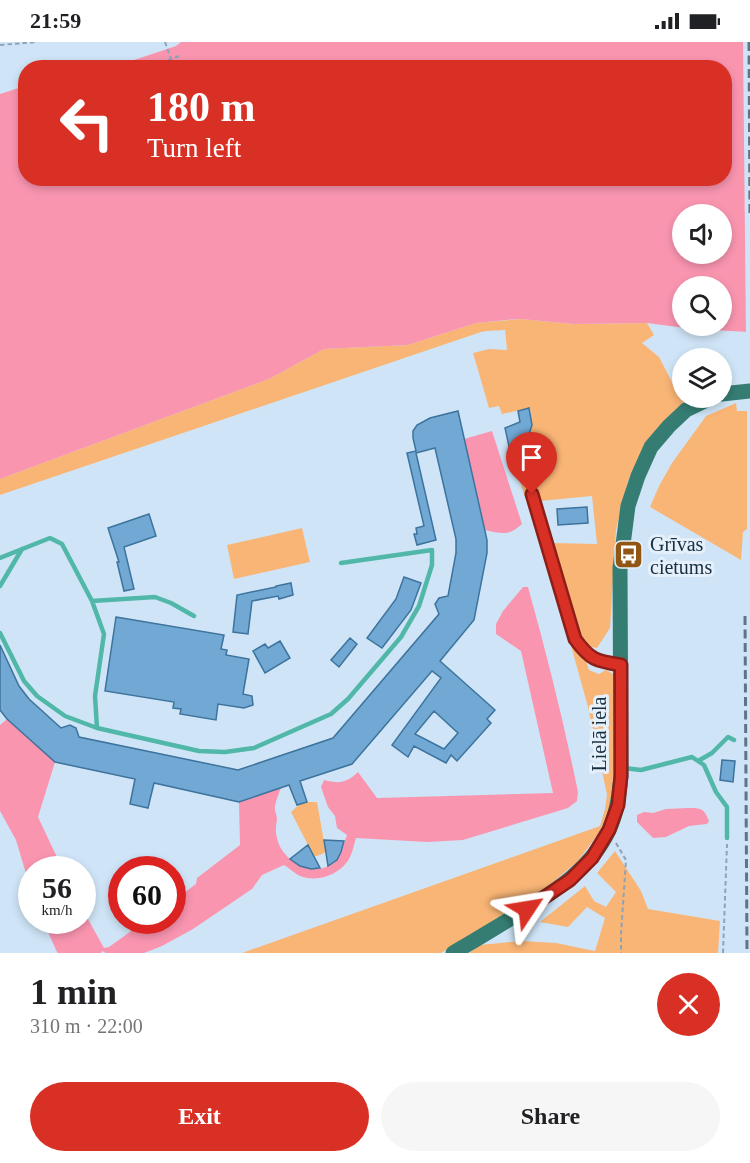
<!DOCTYPE html>
<meta charset="utf-8">
<style>
body{margin:0;font-family:"Times New Roman",serif;background:#f6f6f6;color:#202124;height:100vh;display:flex;flex-direction:column;font-size:22px;white-space:nowrap}
*{box-sizing:border-box;margin:0}
p{font-size:20px;color:#757577}
.icon{flex:none;width:33px;height:33px;fill:none;stroke:currentColor;stroke-width:2;stroke-linecap:round;stroke-linejoin:round}
.map{position:relative;height:911px;overflow:hidden}
.panel{display:flex;flex-direction:column;background:#fff;flex:1}
.panel>*{flex:none}
.guide{position:absolute;left:18px;top:18px;width:714px;height:126px;border-radius:24px;box-shadow:0 3px 9px #0003;background:#d93025;color:#fff;overflow:hidden}
.tools{position:absolute;left:672px;top:162px;display:grid;gap:12px}
.tools a{display:grid;place-items:center;width:60px;height:60px;border-radius:50%;background:#fff;box-shadow:0 3px 9px #0003;font-size:30px}
.speed{position:absolute;left:18px;top:814px;display:flex;gap:12px;font-size:30px;font-weight:700;text-align:center}
.speed>*{display:grid;place-content:center;width:78px;height:78px;border-radius:50%;background:#fff;box-shadow:0 3px 9px #0003;line-height:1}
.speed small{font-size:15px;font-weight:400}
.speed .limit{border:9px solid #d22;background:#fff;color:#111}
.pin{position:absolute;display:grid;place-items:center;width:51px;height:51px;color:#fff;margin:-62px -26px;border-radius:50% 50% 50% 0;rotate:-45deg;box-shadow:0 0 6px #0007}
.pin .icon{rotate:45deg}
.me{position:absolute;width:66px;margin:-33px;rotate:57deg;stroke-linejoin:round;filter:drop-shadow(0 0 4px #0008)}
.turn{display:flex;align-items:center;gap:21px;height:126px;padding:0 30px;font-size:27px}
.turn .icon{width:78px;height:78px;stroke-width:2.5}
.turn b{display:block;font-size:42px;line-height:51px}
.round{display:grid;place-items:center;flex:none;width:63px;height:63px;border-radius:32px;background:#f6f6f6}
.headline{display:flex;align-items:center;justify-content:space-between;height:102px;padding:0 30px}
h1{font-size:36px;font-weight:800;line-height:45px}
.primary-button{display:flex;gap:12px;margin-top:auto;padding:12px 30px}
.primary-button a{flex:1;height:69px;border-radius:36px;background:#d93025;color:#fff;font-size:24px;font-weight:800;line-height:69px;text-align:center}
.primary-button a+a{background:#f6f6f6;color:#202124}
.status{display:flex;justify-content:space-between;align-items:center;height:42px;padding:0 30px;background:#fff;direction:ltr}
.status svg{height:16px;fill:currentColor}
.map>svg:first-child{display:block}
.green{fill:#f9b576}
.water{fill:#fa95b0;fill-rule:evenodd}
.pier{fill:#cfe5f7}
.building{fill:#71a8d4;stroke:#3d739c;stroke-width:1.5;fill-rule:evenodd}
.lines{fill:none;stroke-linecap:round;stroke-linejoin:round}
.path{stroke:#8da3b5;stroke-width:2;stroke-dasharray:4.5 3;stroke-linecap:butt}
.service{stroke:#51b7a9;stroke-width:4.5}
.primary{stroke:#357d73;stroke-width:15}
.rail{stroke:#5f7587;stroke-width:3;stroke-dasharray:9 4.5;stroke-linecap:butt}
.route-casing{stroke:#8d1f18;stroke-width:15}
.route{stroke:#d93025;stroke-width:10}
.labels{text-anchor:middle;dominant-baseline:central;stroke-width:6;stroke-linejoin:round;paint-order:stroke}
.poi-label{font-size:20px;fill:#182f41;stroke:#e5f0fa;text-anchor:start}
.street-label{font-size:20px;fill:#182f41;stroke:#e5f0fa}
</style>
<div class="status"><b>21:59</b><svg viewBox="0 0 49 12"><path d="M0 12V9h3v3zM5 12V6h3v6zM10 12V3h3v9zM15 12V0h3v12zM26 1h20v11H26zM47 4h2v5h-2z"/></svg></div>
<div class="map">
<svg width="750" height="911" viewBox="0 0 750 911">
<rect width="100%" height="100%" fill="#cfe5f7"/>
<!-- green -->
<path class="green" d="M521,277L573,282L647,281L654,293L642,301L659,315L674,344L682,342V356H691L669,374L646,401L628,439L616,488L610,586L597,606L585,604L578,594L551,501L597,502L592,454L540,459L530,437L528,452L574,600L586,619L589,628L599,632L606,628L613,632L615,637V734L608,772L598,792L578,819L546,846L441,911H242L600,784L605,767L607,752L588,665L557,553L510,409C529,401 534,385 530,366L502,372L499,364L489,366L473,311L489,307L507,308L505,288L487,289L481,290L0,453V437L269,337L324,307L408,303L476,281Z
M736,361L737,369H747V487L743,490L741,518L650,465L659,444L672,421L706,374Z
M302,486L310,520L234,537L227,503Z
M305,760H317L324,800L332,801C326,811 321,815 310,814L309,805L291,770L300,762Z
M615,809L641,849L648,867L720,879L718,911H469L480,903L521,899L556,901L595,909L605,876L587,865L568,885L540,880L585,844L594,859L606,865L616,850L597,831Z"/>
<!-- water -->
<path class="water" d="M181,0H750V290L693,287L647,281L573,282L521,277L506,278L476,281L408,303L324,307L269,337L0,437V52L25,44L26,136H724V26L92,25L107,20L125,21L176,4ZM682,172H722V212H682ZM682,244H722V284H682Z
M492,389L522,482C509,494 502,492 485,488L464,397Z
M523,545H528C547,613 564,681 578,750L577,759L568,766L463,798L427,800L356,796C354,802 353,809 350,815C342,832 318,841 300,834C294,831 289,826 284,823L262,833L252,847L193,887L162,904L144,911H106L102,909L101,911H58L57,910L43,879H82L83,868L104,906L109,905L145,879H172L173,859L196,842L197,836L240,803L239,760L281,746C279,751 276,758 275,764C274,768 277,773 277,777C276,784 275,790 277,796C282,820 315,838 336,819C343,812 343,802 347,793L337,786L335,774L328,765L321,745L324,738C340,742 346,741 358,730L377,756L553,751L521,609L496,592V582L503,569Z
M7,677L55,720L38,775L63,828H32L31,846L24,825L16,798L0,769V683Z
M688,766C701,766 704,766 709,779L707,782L689,784L666,795L653,796L637,780V773L644,770L653,771L666,767Z"/>
<!-- pier -->
<path class="pier" d="M743,0H750V293H746Z"/>
<!-- building -->
<path class="building" d="M529,366L532,383L529,392L524,401L517,406L510,409L505,386L520,380L518,369Z
M458,369L487,498V511L474,578L440,619L495,668L487,677L491,681L457,719L451,713L446,721L414,704L408,715L392,703L441,636L432,629L352,722L300,739L307,760L297,763L289,743L239,760L154,741L148,766L130,762L135,737L55,720L7,677L0,668V603L19,644L29,657L61,686L70,683L76,686L79,695L238,728L333,696L439,572L435,562L439,556L448,554L456,511V497L435,406L416,411L436,498L417,503L414,492H417L416,486L424,484L407,411L416,409L413,396V389L417,383L430,376ZM434,669L458,691L444,707L415,692Z
M587,465L588,481L558,483L557,467Z
M149,472L156,494L124,505L134,547L124,549L117,520H119L108,486Z
M404,535L421,541L411,568L382,606L367,596L396,557Z
M291,541L293,553L279,557L278,554L252,559L248,592L233,590L237,553L276,545V544Z
M116,575L224,593L221,607L227,608L226,613L249,617L243,652L252,654L253,663L244,666L218,662L216,678L180,672L181,667L173,666L174,660L105,649Z
M350,596L357,602L339,625L331,618Z
M280,599L290,616L265,631L253,609L265,602L268,606Z
M722,718L735,719L733,740L720,738Z
M324,798L344,799L341,810L337,818L328,824Z
M308,803L320,826L311,827L300,824L290,817Z"/>
<g class="lines">
<!-- path -->
<path class="path" d="M165,0L171,17
M0,3L36,0
M161,21L179,14
M616,801L626,818L621,892V911
M723,911L727,802"/>
<!-- service -->
<path class="service" d="M532,452L575,597C589,617 594,618 618,623
M0,516L50,496L62,502L92,559L155,555L171,561L194,574
M0,544L22,507
M92,559L104,592L95,654L97,686
M0,591L24,639L37,654L65,674L97,686L199,709L225,710L254,706L331,672L348,657L401,595L419,564L432,523V508L341,521
M698,719L712,711L728,695L734,698
M624,726L641,728L692,715L704,723L716,750L727,765V796"/>
<!-- primary -->
<path class="primary" d="M722,352L750,349
M453,911C476,898 498,884 520,871C555,849 591,827 609,788C617,771 619,753 621,734L620,526L628,464L638,434L651,405L669,384L686,368L711,356"/>
<!-- rail -->
<path class="rail" d="M749,0L750,174
M745,574L747,911"/>
</g>
<g class="lines">
<defs>
<path id="route" d="M527,867L570,838L592,816L609,788L618,763L621,734V623C596,619 590,618 575,597L532,452"/>
</defs>
<!-- route casing -->
<use href="#route" class="route-casing"/>
<!-- route -->
<use href="#route" class="route"/>
</g>
<!-- icons -->
<defs>
<symbol id="bus-square" viewBox="-11 -11 22 22"><rect x="-9" y="-9" width="18" height="18" rx="4" fill="#915613" stroke="#e5f0fa"/><path d="M-5-6H5V4H4V6H2V4H-2V6H-4V4H-5ZM-3.5-4V0h7V-4ZM-3.5 1.2v1.5H-2V1.2ZM2 1.2v1.5H3.5V1.2Z" fill="#fff"/></symbol>
</defs>
<g fill-rule="evenodd">
<use href="#bus-square" x="612" y="496" width="33" height="33"/>
</g>
<g class="labels">
<!-- poi labels -->
<g class="poi-label">
<text x="650" y="502">Grīvas<tspan x="650" dy="23">cietums</tspan></text>
</g>
<!-- street labels -->
<g class="street-label">
<text transform="translate(599 692) rotate(-90)">Lielā iela</text>
</g>
</g>
</svg>
<div class="tools">
<a><svg class="icon" aria-label="sound" viewBox="0 0 24 24"><path d="M4 9h4l5-4v14l-5-4H4zM17 9q2 3 0 6"/></svg></a>
<a><svg class="icon" aria-label="search" viewBox="0 0 24 24"><circle cx="10" cy="10" r="6"/><path d="M15 15l6 6"/></svg></a>
<a><svg class="icon" aria-label="layers" viewBox="0 0 24 24"><path d="M12 4l9 5-9 5-9-5zM3 14l9 5 9-5"/></svg></a>
</div>
<div class="speed"><div>56<small>km/h</small></div><div class="limit">60</div></div>
<div class="pin" style="left:532px;top:452px;background:#d93025"><svg class="icon" aria-label="arrive" viewBox="0 0 24 24"><path d="M6 21V4h12l-3 4 3 4H6"/></svg></div>
<svg class="me" style="left:527px;top:867px" viewBox="-20 -20 40 40"><path d="M0-17L14 15 0 8-14 15z" fill="#d93025" stroke="#fff" stroke-width="4"/></svg>
<div class="guide">
<div class="turn"><svg class="icon" aria-label="left" viewBox="0 0 24 24"><path d="M17 20v-9H6M10 6l-5 5 5 5"/></svg><div><b>180 m</b>Turn left</div></div>
</div>
</div>
<section class="panel">
<div class="headline"><div><h1>1 min</h1><p>310 m · 22:00</p></div><a class="round" style="background:#d93025;color:#fff"><svg class="icon" aria-label="close" viewBox="0 0 24 24"><path d="M6 6l12 12M18 6L6 18"/></svg></a></div>
<div class="primary-button"><a>Exit</a><a>Share</a></div>
</section>
